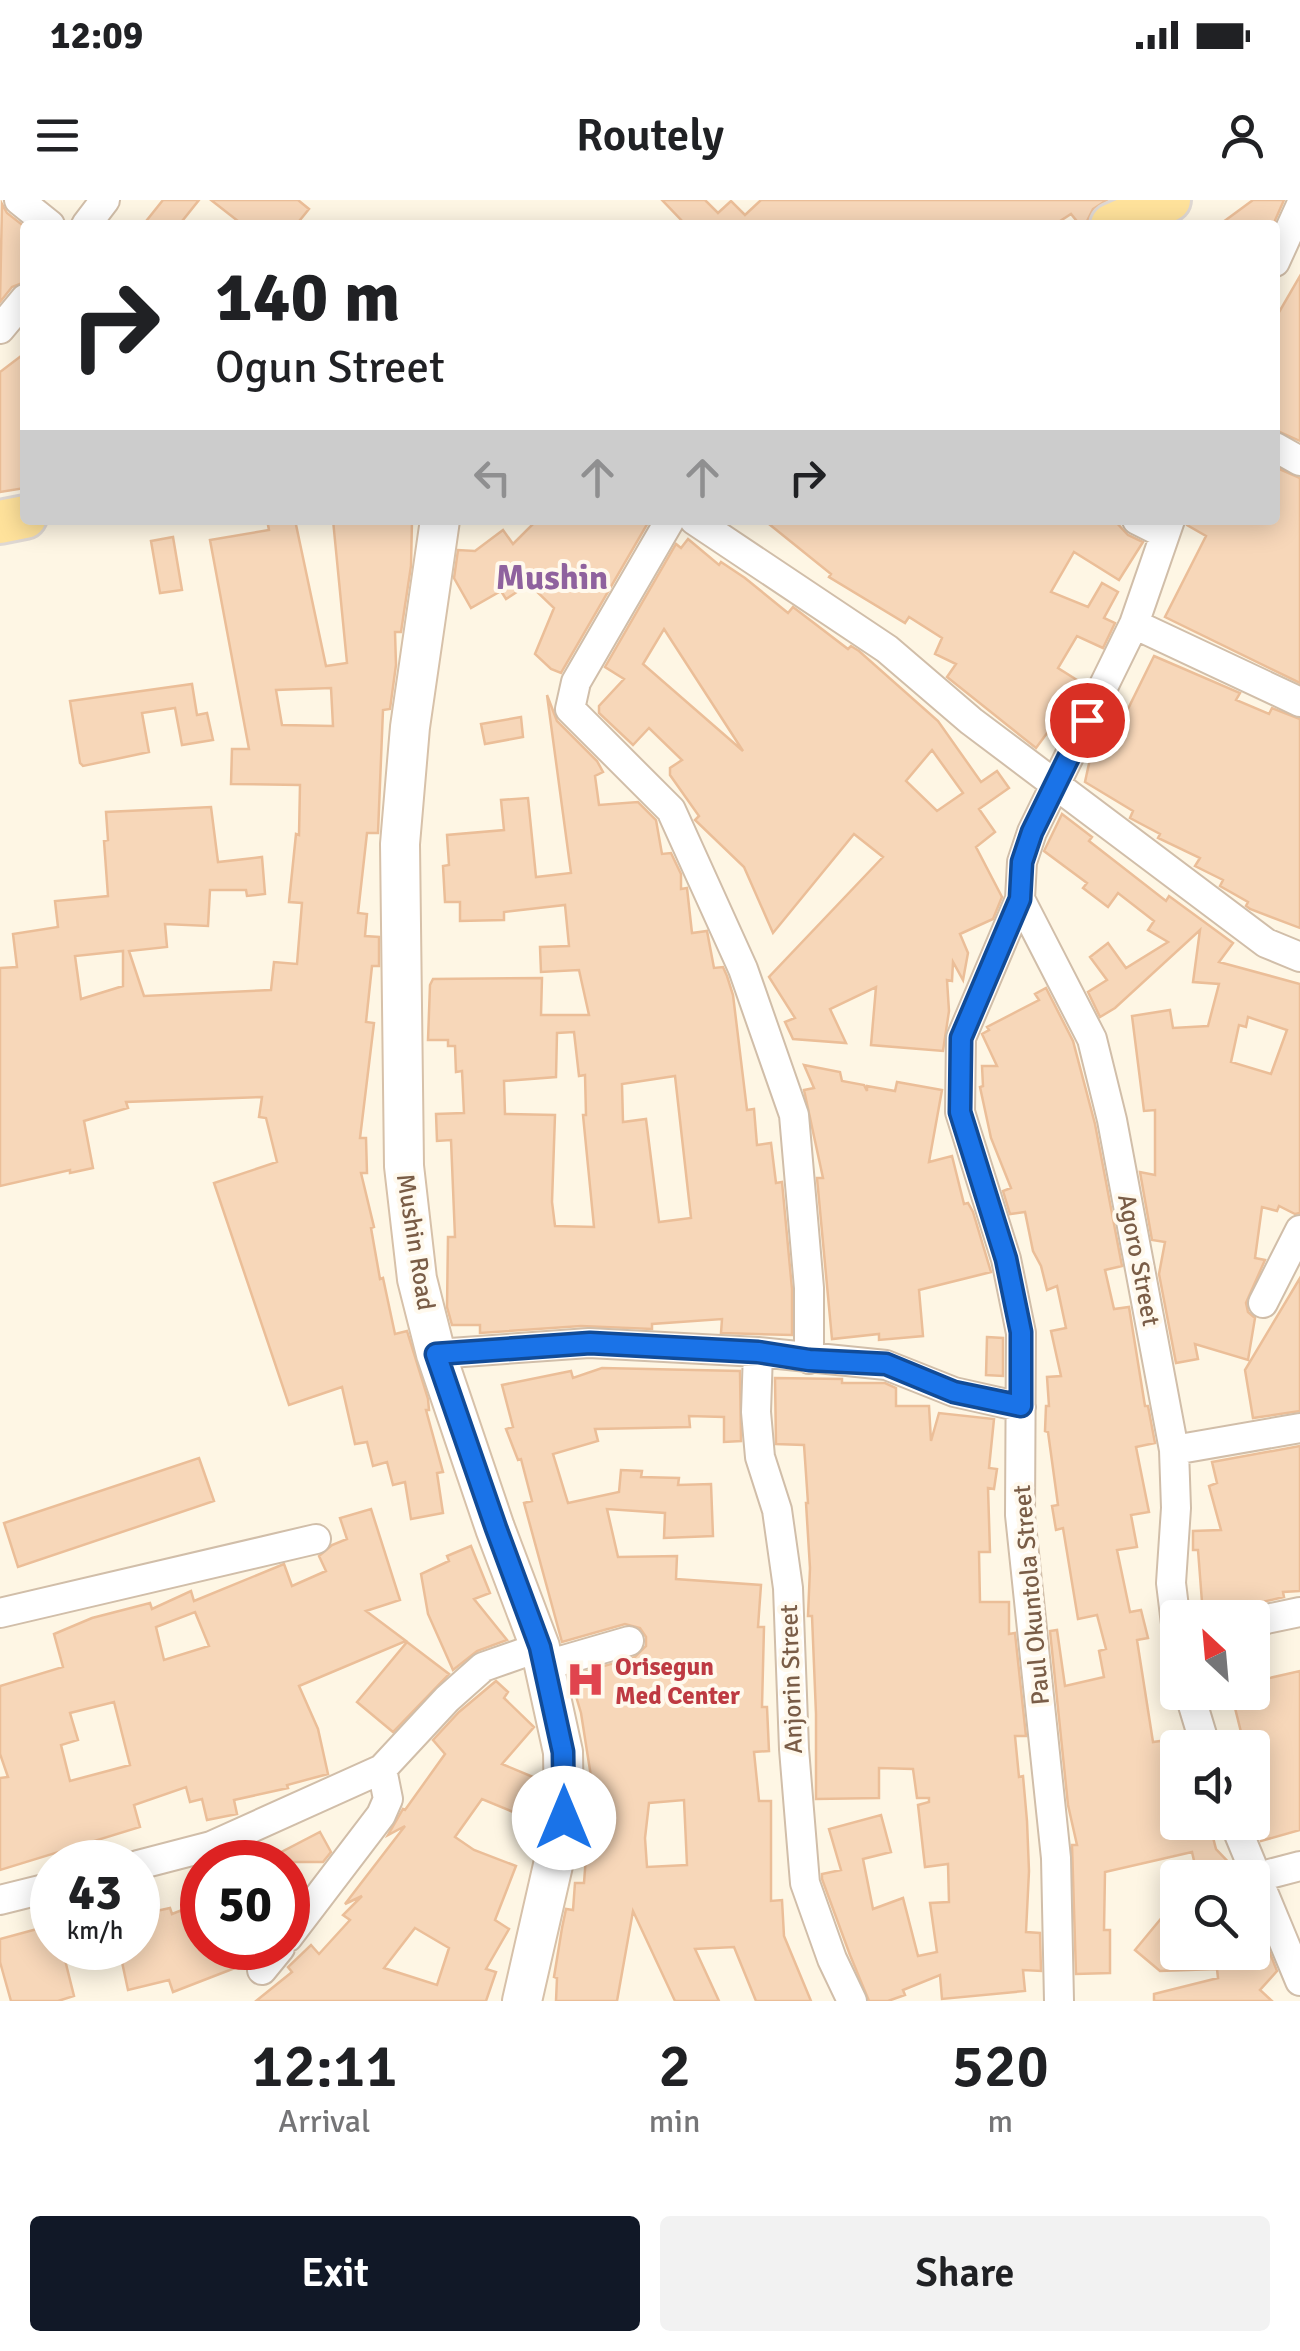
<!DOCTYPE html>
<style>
body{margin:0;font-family:Signika,sans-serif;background:#f2f2f2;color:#202124;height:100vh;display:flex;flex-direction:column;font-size:38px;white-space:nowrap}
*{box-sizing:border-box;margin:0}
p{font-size:32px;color:#757577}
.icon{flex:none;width:55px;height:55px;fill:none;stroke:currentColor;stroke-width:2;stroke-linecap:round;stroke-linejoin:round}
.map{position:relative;height:1801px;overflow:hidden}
.drawer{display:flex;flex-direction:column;background:#fff;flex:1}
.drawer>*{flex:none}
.guide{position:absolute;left:20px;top:20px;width:1260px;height:305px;border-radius:10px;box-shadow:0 5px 25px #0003;background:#fff;color:#202124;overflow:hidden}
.needle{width:65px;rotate:334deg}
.tools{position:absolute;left:1160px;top:1400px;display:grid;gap:20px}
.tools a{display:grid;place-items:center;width:110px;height:110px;border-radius:10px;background:#fff;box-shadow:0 5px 25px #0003;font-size:50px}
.speed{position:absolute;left:30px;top:1640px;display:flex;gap:20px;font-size:50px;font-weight:700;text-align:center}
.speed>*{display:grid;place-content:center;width:130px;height:130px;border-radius:50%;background:#fff;box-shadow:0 5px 25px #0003;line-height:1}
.speed small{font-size:25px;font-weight:400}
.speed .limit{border:15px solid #d22;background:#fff;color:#111}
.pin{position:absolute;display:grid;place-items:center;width:85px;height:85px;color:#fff;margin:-42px;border:5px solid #fff;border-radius:50%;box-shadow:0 2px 10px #0007}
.me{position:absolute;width:110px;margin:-55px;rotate:0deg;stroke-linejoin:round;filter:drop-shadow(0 0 8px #0008)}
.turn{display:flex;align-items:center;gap:35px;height:210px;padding:0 30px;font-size:45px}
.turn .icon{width:130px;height:130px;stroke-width:2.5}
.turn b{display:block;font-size:70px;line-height:85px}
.lanes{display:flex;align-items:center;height:95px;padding:0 30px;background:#0003;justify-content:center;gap:50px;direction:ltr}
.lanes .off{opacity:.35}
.eta{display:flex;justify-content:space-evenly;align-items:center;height:170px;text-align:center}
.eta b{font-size:60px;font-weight:600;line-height:70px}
.primary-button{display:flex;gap:20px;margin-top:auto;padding:20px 30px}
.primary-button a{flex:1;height:115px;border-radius:10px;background:#111827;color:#fff;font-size:40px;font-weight:600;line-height:115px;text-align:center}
.primary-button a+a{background:#f2f2f2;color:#202124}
.status{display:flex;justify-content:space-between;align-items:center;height:70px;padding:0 50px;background:#fff;direction:ltr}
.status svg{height:28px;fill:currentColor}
header{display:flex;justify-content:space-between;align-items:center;height:130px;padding:0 30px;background:#fff;font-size:45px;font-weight:600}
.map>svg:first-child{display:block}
.building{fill:#f7d7b9;stroke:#ebbe98;stroke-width:2.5;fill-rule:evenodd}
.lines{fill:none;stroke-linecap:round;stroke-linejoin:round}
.street-casing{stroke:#d1bea9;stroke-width:32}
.secondary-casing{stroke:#d7c1a9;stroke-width:42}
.primary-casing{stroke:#dfd8d3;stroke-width:48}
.street{stroke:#fff;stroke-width:28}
.secondary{stroke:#fff;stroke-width:38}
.primary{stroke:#ffe29b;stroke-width:42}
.route-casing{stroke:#114b97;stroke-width:25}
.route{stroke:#1a73e8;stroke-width:18}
.labels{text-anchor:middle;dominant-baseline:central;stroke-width:8;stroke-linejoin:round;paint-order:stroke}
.street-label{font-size:25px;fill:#7a5d47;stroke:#fff9ed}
.health-label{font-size:25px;font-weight:bold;fill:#be3a42;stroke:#fff9ed;text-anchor:start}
.district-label{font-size:35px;font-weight:bold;fill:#8f629e;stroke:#fff9ed}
</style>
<div class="status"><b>12:09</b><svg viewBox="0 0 49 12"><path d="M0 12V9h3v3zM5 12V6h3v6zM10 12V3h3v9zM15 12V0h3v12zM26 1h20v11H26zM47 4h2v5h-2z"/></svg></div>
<header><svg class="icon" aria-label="menu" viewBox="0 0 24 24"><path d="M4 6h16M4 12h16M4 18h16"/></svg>Routely<svg class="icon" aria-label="person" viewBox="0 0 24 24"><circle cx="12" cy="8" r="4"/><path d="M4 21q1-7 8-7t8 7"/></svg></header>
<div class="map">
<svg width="1300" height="1801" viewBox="0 0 1300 1801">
<rect width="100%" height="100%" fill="#fef6e4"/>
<!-- building -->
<path class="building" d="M163,0H199L179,25H143Z
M211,0H298L309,9L296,25H243Z
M662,0H705L718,13L731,1L745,15L761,0H1107L1093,9L1085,25H1080L1071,14L1054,25H686Z
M1253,0H1284L1273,25H1219Z
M2,4L7,13L25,27V82L12,87L0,102Z
M1300,76V241L1275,230V119Z
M25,153V288L0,292V172Z
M1275,267L1300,278V483L1165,417L1206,336L1187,325V320H1275Z
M267,320H295L326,466L347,463L333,320H412L411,366L401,432H395L396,465L390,509L383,510L378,633H367L358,713L367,714L365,736L379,737V766H372L366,822L374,823L360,938H366L367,973H361L374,1027L371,1028L380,1079L383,1078L395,1134L407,1131L428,1199L429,1210H426L443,1272L437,1273L443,1313L411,1319L405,1282L393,1285L387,1262L373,1266L367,1242L355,1244L342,1187L289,1205L214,983L277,962L266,918L259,917L262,897L126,902L128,908L84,921L93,968L70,973V970L0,986V768L17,767L13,734L58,727L55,701L108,696L104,641L108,640L106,612L211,607L218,662L262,657L265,694L247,696L246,690H210L208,726L165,724L167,747L129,751L144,796L271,790L274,762L297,764L302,703L289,702L296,634L299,635L300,585L231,584L232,549H249L210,340L269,330ZM331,488L333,526L282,525L276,490ZM123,751V786L81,799L75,756Z
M537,320L649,321L561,473L551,469L535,454L554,408L529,384L506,399L501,391L471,408L454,378L458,350L475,351L503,330L513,344Z
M764,320H1114L1128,335L1143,342L1119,380L1074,352L1051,392L1088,407L1102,383L1118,392L1104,418L1115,423L1103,448L1077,436L1058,468L1077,480L1072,486L1079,490L1036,548L947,477L956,464L935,454L942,438L909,417L905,423L829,377L831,374Z
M173,337L182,390L160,393L151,341Z
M688,339L719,365L721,362L745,378L788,413L793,407L848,449L851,446L859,451L938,521L981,582L997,571L1009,588L979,609L995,632L976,647L1002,697L993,719L960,734L968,753L963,780L953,762L952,781L947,780L949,811L943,851L871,845L876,787L830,809L846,843L793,839L785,822L795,818L769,777L883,657L854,634L773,733L744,667L695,620L699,616L670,575V568L682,560L649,528L633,545L599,513V506L624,479L605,467L676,344L681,348ZM664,429L743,551L643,464ZM932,550L963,593L937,611L906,581Z
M1154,456L1240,493L1236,500L1269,514L1272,508L1300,519V728L1250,709L1246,706L1248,702L1220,686L1223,680L1195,666L1200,658L1158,638L1160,634L1130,618L1133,611L1085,582L1090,559L1109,534L1106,532L1114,517L1122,521Z
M192,484L197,515L207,513L213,540L182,545L175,508L142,513L149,552L83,566L80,563L70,501Z
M547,495L557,521L597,561L603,572L595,576L599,605L638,602L656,620L662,654L671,653L681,674V689L687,688L692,733L707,731L714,768L723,767L727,776L733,795L747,910L754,909L757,945L771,943L776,983L782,982L792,1089V1135L721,1133L722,1119L652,1124V1129L581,1126L480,1133V1125H452L447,1107L448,1037H455L451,940L437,941L436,914L464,913L462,871L456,872L455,846H448V840H428L430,785L433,779L542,778L541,815H589L579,770L541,772L540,747L569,746L565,705L504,712V720L460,721V702H445L443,666L449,665L447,635L504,630L501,600L528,598L536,677L571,673ZM574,832L579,876L585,875L586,915H583L594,1027L555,1026L552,1002L555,915L505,914L504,881L556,877L557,833ZM675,876L691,1018L659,1022L646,919L623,922L622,884Z
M521,517L523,537L485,544L481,524Z
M1062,614L1092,637L1089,641L1166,701L1169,696L1233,743L1219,762L1300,784V1013L1295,1014L1279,1006L1277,1011L1262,1007L1255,1058L1265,1060L1246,1103L1248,1112L1255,1118L1248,1160L1195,1144L1198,1159L1176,1163L1159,1074L1165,1042L1152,1040L1140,972L1155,975V910L1144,911L1132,816L1170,810L1173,828L1208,826L1219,784L1193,782L1200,730L1115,808L1100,817L1088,792L1107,780L1090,757L1108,743L1126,768L1168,742L1148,730L1154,721L1118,693L1108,707L1083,688L1087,683L1044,651ZM1248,817L1287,830L1271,874L1231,862L1239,825L1246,827Z
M1046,788L1073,841L1095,924L1122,1066L1105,1070L1114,1109L1129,1107L1145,1206H1148L1155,1243L1136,1247L1149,1312L1131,1315L1137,1347L1117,1350L1130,1412L1141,1410L1148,1438L1137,1440L1153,1542L1175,1539L1178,1568L1169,1570L1178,1622H1209L1216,1649L1234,1668L1238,1678H1198L1192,1652L1105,1672L1104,1730H1110V1773L1076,1774L1072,1645H1077L1068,1605L1050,1431L1057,1430L1065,1486L1104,1477L1099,1451L1106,1449L1097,1415L1078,1419L1063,1328L1056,1330L1052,1306L1058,1305L1048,1232L1045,1231L1046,1206H1049L1047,1177L1061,1176L1051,1131L1066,1128L1057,1086L1047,1090L1041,1066L1033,1051L1025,1012L1010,1014L1003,991L1011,988L991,938L980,887L983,886L982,866H997L982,834L989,830L987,827L1039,800L1035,794Z
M804,865L840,872L842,881L864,885L867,891V886L895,891L897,882L942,890L929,962L952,956L964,1004L968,1003L973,1012L991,1072L919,1090L923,1136L879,1140V1134L832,1139L817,978H823L804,890L814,888Z
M1300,1078V1211L1253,1218L1245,1170Z
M987,1137L1003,1138V1176L986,1175Z
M602,1168L740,1171L741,1241L724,1242V1217L689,1216L690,1227L595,1229L598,1241L553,1254L568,1303L619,1292L621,1270L642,1271L641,1277L679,1278L678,1285L711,1284L713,1336L664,1338L665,1313L607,1309L618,1357L677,1356L676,1379L761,1385L758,1427H764L762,1507H767L769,1551L754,1552L759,1601H771V1701L782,1700L784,1736L811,1801H756L734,1747L695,1749L719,1801H675L633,1711L617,1801H556L557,1778L554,1777L562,1728L566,1709L573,1710L575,1683H584L590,1602H595L581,1513L570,1476L635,1457L646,1446V1437L640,1428L625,1424L562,1442L524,1303L532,1301L521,1259L518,1260L506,1229L513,1227L502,1185L571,1171L573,1178ZM684,1600L687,1665L647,1667L645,1638L649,1603Z
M775,1178L842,1179V1183H885L896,1188V1206H929L931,1241L939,1213L994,1219L989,1268L997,1269L994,1289L988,1288L990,1352H979L980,1402H1009V1434L1015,1433L1026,1536H1015L1019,1577L1023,1576L1027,1621L1029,1671L1026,1732L1040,1733L1041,1771L1023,1770L1025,1791L942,1799L940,1775L903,1790L905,1795L888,1801H869L850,1755L822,1679V1674L841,1670L829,1629L881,1615L891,1652L863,1659L873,1709L903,1698L918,1756L937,1752L930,1703L949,1702L948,1664L925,1667L918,1605L929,1602V1598H917L913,1569L879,1568V1598L816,1599V1514L812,1416H808L810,1368L806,1303H808L804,1245L776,1244Z
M1300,1246V1391L1283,1392L1284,1397L1232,1409V1412L1203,1415L1198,1350H1193V1331L1221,1330L1209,1286L1217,1283L1212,1262Z
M199,1258L214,1301L18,1367L4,1323Z
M371,1309L400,1400L366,1411L406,1441L299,1486L318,1529L328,1574L287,1585L288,1588L234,1600L237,1614L207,1620L202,1599L190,1602L186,1587L134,1605L140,1627L0,1670V1578L8,1577L0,1554V1486L63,1467L54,1434L92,1418L150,1403L152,1409L191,1391L194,1401L284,1364L292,1386L326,1371L319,1356L332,1345L347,1339L340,1318ZM195,1412L209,1446L164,1460L156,1427ZM114,1502L130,1565L70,1581L61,1545L78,1540L70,1513Z
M471,1346L490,1393L474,1399L507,1440L477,1451L453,1470L428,1414L421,1374L449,1361L447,1356Z
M407,1442L449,1474L393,1532L357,1502Z
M1300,1471V1630L1261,1641L1252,1614V1548H1245L1231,1492H1252V1482Z
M496,1481L508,1492L504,1498L534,1527L502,1564L533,1577L518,1614L482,1599L455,1637L474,1650L516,1666L495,1720L509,1729L486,1769L496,1772L486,1801H256L292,1772L288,1767L311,1745L319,1754L350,1720L343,1715L362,1696L345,1704L405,1626L388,1635L403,1609L405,1610L445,1554L433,1540L459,1512ZM415,1728L449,1748L437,1785L384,1768Z
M320,1632L331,1652L323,1662H262Z
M1178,1698V1752H1252V1735L1268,1748L1277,1771L1260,1790L1272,1801H1154V1794L1218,1778L1217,1769L1160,1771L1135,1750Z
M202,1702V1748H227L235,1768L173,1792L169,1780L128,1790L119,1748H138V1715L170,1708L172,1714Z
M52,1725V1748H62L74,1796L58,1801H11L0,1762V1739Z"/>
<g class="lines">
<defs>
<path id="street" d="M19,0L50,25
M86,25L105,0
M1275,62L1300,7
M0,129L25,99
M1275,247L1300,261
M670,320L576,482L570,509L671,610L743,769L794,915L809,1088V1159
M694,320L887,449L971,521L1266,743L1300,757
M1137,320L1165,334
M1134,424L1300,502
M1020,699L1092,839L1112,920L1174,1250L1176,1308L1171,1383L1178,1440
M1263,1103L1300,1030
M758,1152L756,1212L760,1257L777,1310L788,1388L794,1549L805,1683L832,1759L852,1801
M436,1154L589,1143L758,1152L886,1165L954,1192L1021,1207
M1174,1250L1300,1228
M0,1413L316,1339
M1252,1422L1300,1412
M543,1459L560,1461L629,1441
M1189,1492L1206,1548
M1234,1622L1300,1781
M138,1665L211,1646L382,1569L447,1499L483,1467L540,1447
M1258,1677L1300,1666
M0,1700L52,1687
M288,1737L381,1615L388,1599L382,1569
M262,1770L280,1748
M1059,1801L1056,1658L1020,1315L1021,1133L1006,1059L960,912L961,838L1020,699L1022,662L1032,632L1134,424L1170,320"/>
<path id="secondary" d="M440,320L410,527L400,644L404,966L417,1079L436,1154L495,1328L540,1447L563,1552L564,1617L522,1801"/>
<path id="primary" d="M1112,25L1169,0
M0,322L25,317"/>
</defs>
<!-- street casing -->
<use href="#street" class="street-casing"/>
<!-- secondary casing -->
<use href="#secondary" class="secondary-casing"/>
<!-- primary casing -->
<use href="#primary" class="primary-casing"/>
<!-- street -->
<use href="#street" class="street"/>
<!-- secondary -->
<use href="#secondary" class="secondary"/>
<!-- primary -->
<use href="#primary" class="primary"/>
</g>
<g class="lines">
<defs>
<path id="route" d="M564,1618L563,1552L540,1447L496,1328L436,1154L590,1143L758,1152L809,1160L886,1164L954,1192L1021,1206V1132L1006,1059L960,912L961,838L1020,699L1022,662L1032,632L1087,520"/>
</defs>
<!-- route casing -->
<use href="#route" class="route-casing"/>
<!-- route -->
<use href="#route" class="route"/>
</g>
<!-- icons -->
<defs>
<symbol id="hospital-bare" viewBox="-9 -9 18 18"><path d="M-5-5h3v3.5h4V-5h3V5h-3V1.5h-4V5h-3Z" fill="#e0444e" stroke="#fff9ed" stroke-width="2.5" paint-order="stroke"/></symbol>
</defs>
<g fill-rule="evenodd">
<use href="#hospital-bare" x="558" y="1452" width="55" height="55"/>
</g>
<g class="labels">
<!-- street labels -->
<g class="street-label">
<text transform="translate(416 1042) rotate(81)">Mushin Road</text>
<text transform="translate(1139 1060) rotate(79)">Agoro Street</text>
<text transform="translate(1031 1395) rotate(-95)">Paul Okuntola Street</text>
<text transform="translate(791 1479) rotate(-92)">Anjorin Street</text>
</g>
<!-- health labels -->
<g class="health-label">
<text x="615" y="1466">Orisegun<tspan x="615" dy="29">Med Center</tspan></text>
</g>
<!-- district labels -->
<g class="district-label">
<text x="552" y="377">Mushin</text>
</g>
</g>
</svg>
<div class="tools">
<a><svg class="needle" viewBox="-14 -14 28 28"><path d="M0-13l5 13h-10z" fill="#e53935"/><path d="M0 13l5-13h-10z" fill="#757577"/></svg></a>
<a><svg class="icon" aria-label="sound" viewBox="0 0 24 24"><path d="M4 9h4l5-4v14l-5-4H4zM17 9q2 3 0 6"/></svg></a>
<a><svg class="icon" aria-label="search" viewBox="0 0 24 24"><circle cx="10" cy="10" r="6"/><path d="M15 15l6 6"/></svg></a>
</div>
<div class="speed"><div>43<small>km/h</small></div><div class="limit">50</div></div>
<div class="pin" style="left:1087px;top:520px;background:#d93025"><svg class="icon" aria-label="arrive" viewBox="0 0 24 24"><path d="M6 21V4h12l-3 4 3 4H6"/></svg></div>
<svg class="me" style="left:564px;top:1618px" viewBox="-20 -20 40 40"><circle r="19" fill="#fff"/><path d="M0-13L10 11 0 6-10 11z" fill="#1a73e8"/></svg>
<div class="guide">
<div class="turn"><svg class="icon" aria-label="right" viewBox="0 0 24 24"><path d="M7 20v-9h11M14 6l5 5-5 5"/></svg><div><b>140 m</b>Ogun Street</div></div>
<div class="lanes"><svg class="icon off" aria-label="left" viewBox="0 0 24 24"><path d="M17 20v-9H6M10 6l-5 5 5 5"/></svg><svg class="icon off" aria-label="ahead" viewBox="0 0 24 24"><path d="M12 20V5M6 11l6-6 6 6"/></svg><svg class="icon off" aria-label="ahead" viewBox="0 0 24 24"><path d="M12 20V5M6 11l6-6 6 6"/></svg><svg class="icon" aria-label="right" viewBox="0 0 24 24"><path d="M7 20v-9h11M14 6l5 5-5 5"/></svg></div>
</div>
</div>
<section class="drawer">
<div class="eta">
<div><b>12:11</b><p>Arrival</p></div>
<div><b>2</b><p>min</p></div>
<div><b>520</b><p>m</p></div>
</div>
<div class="primary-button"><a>Exit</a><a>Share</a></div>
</section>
